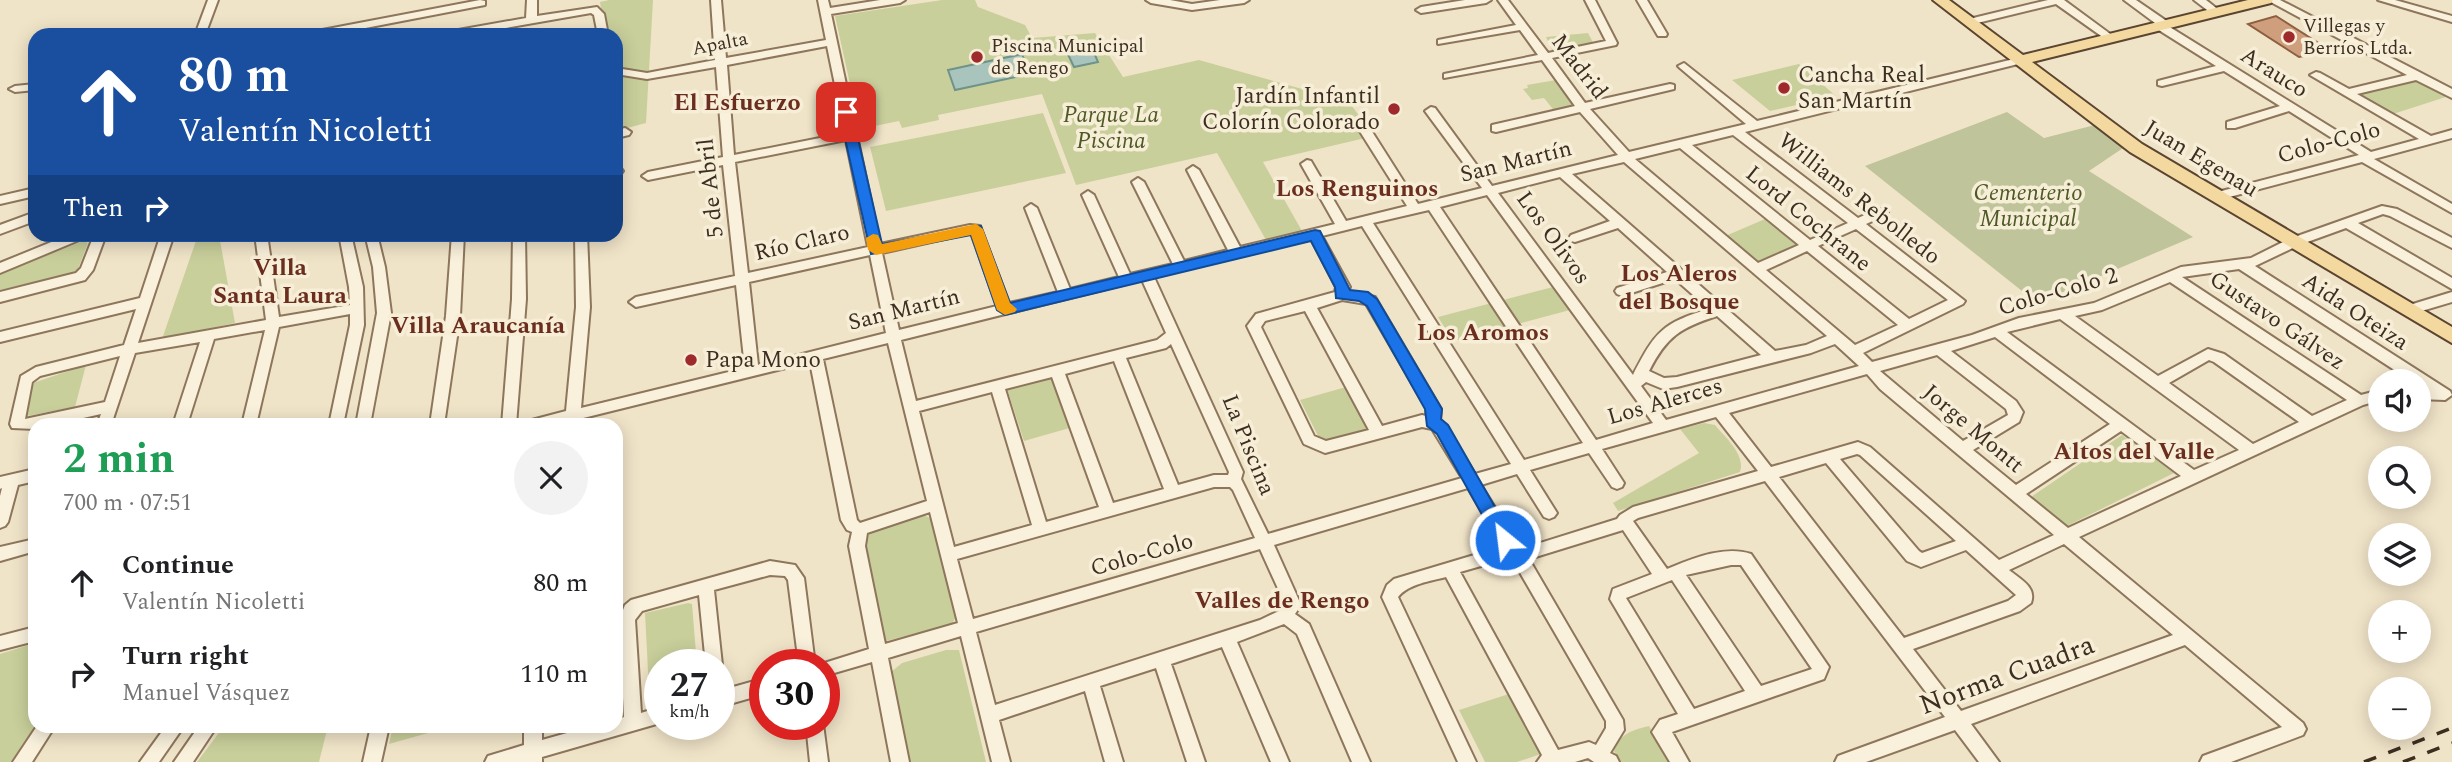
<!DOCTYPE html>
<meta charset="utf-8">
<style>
body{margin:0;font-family:Spectral,serif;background:#f2f2f2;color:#202124;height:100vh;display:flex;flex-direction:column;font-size:26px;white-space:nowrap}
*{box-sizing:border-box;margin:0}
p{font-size:23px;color:#757577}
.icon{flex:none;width:38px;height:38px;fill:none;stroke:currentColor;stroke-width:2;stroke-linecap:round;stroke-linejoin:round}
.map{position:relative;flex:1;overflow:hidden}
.details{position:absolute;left:28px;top:418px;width:595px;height:315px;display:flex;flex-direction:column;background:#fff;border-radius:21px;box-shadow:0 4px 18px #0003}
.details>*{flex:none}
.hud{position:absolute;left:28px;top:28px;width:595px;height:214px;border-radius:21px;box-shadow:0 4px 18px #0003;background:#1a4fa0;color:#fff;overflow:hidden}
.fabs{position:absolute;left:2368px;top:369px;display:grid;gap:14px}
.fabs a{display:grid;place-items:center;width:63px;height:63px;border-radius:50%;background:#fff;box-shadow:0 4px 18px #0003;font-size:35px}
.speed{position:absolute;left:644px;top:649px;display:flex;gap:14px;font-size:35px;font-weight:700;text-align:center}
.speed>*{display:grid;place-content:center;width:91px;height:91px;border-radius:50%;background:#fff;box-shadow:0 4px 18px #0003;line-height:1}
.speed small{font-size:18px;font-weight:400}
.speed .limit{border:10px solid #d22;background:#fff;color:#111}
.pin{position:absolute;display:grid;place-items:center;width:60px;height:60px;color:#fff;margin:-30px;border-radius:14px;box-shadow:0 4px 10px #0006}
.me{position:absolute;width:77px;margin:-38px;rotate:331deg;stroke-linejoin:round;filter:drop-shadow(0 0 5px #0008)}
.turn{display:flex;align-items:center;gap:24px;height:147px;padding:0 35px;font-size:32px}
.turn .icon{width:91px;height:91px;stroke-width:2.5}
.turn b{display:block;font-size:49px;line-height:60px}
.then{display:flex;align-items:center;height:66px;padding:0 35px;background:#0003;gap:14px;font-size:26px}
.round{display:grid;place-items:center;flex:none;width:74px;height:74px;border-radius:37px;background:#f2f2f2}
.headline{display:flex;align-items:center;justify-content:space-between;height:119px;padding:0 35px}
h1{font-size:42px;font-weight:700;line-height:52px;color:#1e9e55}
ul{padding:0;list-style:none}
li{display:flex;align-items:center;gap:21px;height:91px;padding:0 35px}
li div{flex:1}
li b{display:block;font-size:26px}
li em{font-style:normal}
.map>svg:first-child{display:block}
.green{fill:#c9cf9b}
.cemetery{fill:#bfc49a}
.water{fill:#a9c4bc;stroke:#6f938a;stroke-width:2}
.building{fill:#cf9f7d;stroke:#8d5f41;stroke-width:2}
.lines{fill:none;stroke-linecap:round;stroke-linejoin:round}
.minor-casing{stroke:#8d765c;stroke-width:4}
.major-casing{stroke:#5b4430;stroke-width:4}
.minor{fill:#faf1dc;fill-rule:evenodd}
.major{fill:#f3d9a0;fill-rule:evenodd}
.rail{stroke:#3d2e20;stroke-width:3.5;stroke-dasharray:13 13;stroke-linecap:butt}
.route{fill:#1a73e8;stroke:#114b97;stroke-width:2}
.slow{fill:#f59e0b}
.poi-dot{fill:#9e2a2b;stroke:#f7eed8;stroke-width:2.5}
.labels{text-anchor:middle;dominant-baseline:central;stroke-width:7;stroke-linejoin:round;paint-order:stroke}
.far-poi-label{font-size:19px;fill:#3d2e20;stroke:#f7eed8;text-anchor:start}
.far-street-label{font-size:19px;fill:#3d2e20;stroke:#f7eed8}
.street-label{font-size:23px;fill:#3d2e20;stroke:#f7eed8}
.poi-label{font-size:23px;fill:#3d2e20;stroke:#f7eed8;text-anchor:start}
.park-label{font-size:23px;font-style:italic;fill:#4d5a26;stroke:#f7eed8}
.neighbourhood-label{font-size:24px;font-weight:bold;fill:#6b2e1e;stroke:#f7eed8}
.near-street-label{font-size:28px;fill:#3d2e20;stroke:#f7eed8}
</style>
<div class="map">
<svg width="2452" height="762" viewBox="0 0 2452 762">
<rect width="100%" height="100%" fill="#f0e4c8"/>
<!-- green -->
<path class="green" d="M609,0H653L646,123L620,130L616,107V35H605L600,2Z
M942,0H975L978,7L1025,25L1032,38L1095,33L1123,77L1199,60L1349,102L1374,136L1263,162L1302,231L1266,240L1217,153L1076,185L1042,94L938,115L939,120L902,128L899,121L860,129L835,16Z
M1588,33L1596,48L1553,52L1546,37Z
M1799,64L1836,96L1770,111L1732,80Z
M2416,79L2449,96L2393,114L2358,95Z
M1556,80L1577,108L1556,113L1544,98L1532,100L1523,89L1528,88L1527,85Z
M1043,113L1066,173L886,211L870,147Z
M1765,219L1797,246L1755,264L1723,237Z
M198,235H219L235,323L162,339Z
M83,241L88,243L78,269L72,273L0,290V274Z
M1553,287L1570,310L1453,341L1438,317Z
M86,365L75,407L27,416L33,383Z
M1054,376L1073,427L1024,441L1007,389Z
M1346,387L1368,429L1321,442L1300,400Z
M1704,423L1715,425C1725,437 1746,455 1740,472L1618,511L1613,503L1699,453L1680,429Z
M2122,435L2174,473L2065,527L2031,497Z
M921,514L930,518L956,617L952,624L886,641L863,539L870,529Z
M688,603L692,604L697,665H660V706L650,709L645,613Z
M35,643L36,726L11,762H0V654Z
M946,650H959L986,762H910L891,672L902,663Z
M1512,693L1544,753L1517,762H1485L1459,710Z
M224,726H328L319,762H197Z
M393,726H453L389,744Z
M1649,726L1671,762H1621L1614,751C1620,733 1633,730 1649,726Z"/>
<!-- cemetery -->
<path class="cemetery" d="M2007,112L2044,138L2095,125L2126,146L2089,171L2193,237L2037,303L1865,166Z"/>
<!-- water -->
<path class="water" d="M1089,41L1098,62L1074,67L1064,46Z
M1022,54L1030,74L955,90L948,70Z"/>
<!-- building -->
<path class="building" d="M2276,16L2331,51L2299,57L2248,24Z"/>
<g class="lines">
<defs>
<path id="minor" d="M208,0H218L205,35H195Z
M480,0L485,1V5L329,35L312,34L317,31Z
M527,0H537V16L597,7L604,14L608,35H598L594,15L591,13L465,35H442L447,32L526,18Z
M711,0H721L726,58L826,40L818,0H828L830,8L880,0H905L900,3L831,14L880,244L970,225L980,226L1009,303L1058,292L1025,208L1031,204L1037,208L1070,289L1119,277L1082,195L1088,191L1094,195L1130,274L1173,264L1132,182L1138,178L1144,182L1184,261L1228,250L1187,170L1193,166L1199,170L1240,247L1335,224L1301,164L1307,160L1311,161L1346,221L1407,206L1354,122L1360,118L1364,119L1418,204L1482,188L1425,111L1431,107L1435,108L1492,186L1618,155L1580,112L1496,132L1492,131V125L1575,106L1542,60L1444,78V74L1538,55L1520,30L1438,44V40L1516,25L1498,0H1508L1548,53L1606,41L1585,0H1595L1617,43L1616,45L1552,58L1585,103L1670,84L1674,85V89L1590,109L1629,152L1746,124L1680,68L1678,66L1684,63L1757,121L2018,58L2022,59V63L1745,132L1858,218L1878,209H1886L1888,212L1886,215L1866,224L1965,301L1963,304L1863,353L1872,362L1972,335L2019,318L2094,303L2181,267L2251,258L2289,239L2382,206L2397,209L2452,238V248L2390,216L2383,214L2358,223L2452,278V289L2346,228L2299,245L2255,266L2450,391L2452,395L2445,400L2418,399V389H2425L2418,385V382H2413L2239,269L2182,277L2361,395L2380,390V400L2363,405L2079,537L2303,723L2306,729L2303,735L2231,762H2200L2203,756L2282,727L2185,645L1971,724L1999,762H1979L1955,730L1866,762H1835L1838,756L1945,717L1765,481L1638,518L1633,521L1667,569C1692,559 1724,545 1751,554L1829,667L1824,679L1672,732L1689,762H1670L1652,732L1660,720L1678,714L1610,599L1613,589L1652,574L1623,530L1529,559L1623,720L1624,730L1610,753L1616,756L1619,762H1594L1588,758L1575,762H1537L1542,755L1446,577C1431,581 1408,584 1398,597L1476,762H1458L1382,597L1387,585L1394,579L1491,550L1496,545V536L1468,488L1274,545L1301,605L1295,614L1309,624L1370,762H1352L1297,634L1284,624L1237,642L1289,762H1271L1222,647L1171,664L1205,762H1187L1156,668L1100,686L1123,762H1105L1085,691L999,720L1010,762H992L961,636L888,658L909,762H891L872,662L824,676V665H818L869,649L849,546L852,532L847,530L841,520L810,362L555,425H526L528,421L566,411L576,307L575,234H587L590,307L581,408L745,368L736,285L636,307L629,302L636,297L735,276L723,165L648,180L642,176L648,172L723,157L716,67L647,79L616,74V68L647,73L715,60ZM827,46L845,133L734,155L727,65ZM1733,135L1848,223L1810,240L1692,145ZM846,140L868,247L748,273L735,162ZM1680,148L1799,245L1758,263L1635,159ZM1624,162L1827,336L1806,345L1775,351L1572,174ZM1560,177L1610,221L1571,235L1569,238L1571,241L1575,242L1618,228L1667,272L1617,288L1615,291L1617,294L1622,296L1675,279L1709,309C1662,323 1655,332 1633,375L1498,193ZM1487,195L1653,423L1596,440L1440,207ZM1429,210L1583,443L1524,460L1373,223ZM1362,226L1511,464L1475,474L1440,420L1441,409L1375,297L1348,292L1350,287L1322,236ZM1856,229L1948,300L1909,319L1818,246ZM971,233L997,306L899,330L882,253ZM1311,239L1336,287L1335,292L1256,314L1247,326L1304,444L1325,453L1422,427L1432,429L1462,478L1268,534L1241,479L1243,472L1154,277ZM1807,251L1898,325L1855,345L1766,270ZM870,255L886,333L758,365L749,282ZM1142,280L1166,333L1157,340L916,401L901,340ZM2170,282L2347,400L2312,416L2224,354L2208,349L2158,376L2075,316L2102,310ZM1342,300L1366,304L1427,409L1426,416L1422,415L1382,426L1317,308ZM1305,311L1369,430L1326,441L1314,436L1261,327L1265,321ZM1717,316L1761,355L1677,377L1664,378L1649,371C1667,336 1680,328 1717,316ZM2060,319L2239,450L2194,470L2007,332ZM1995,337L2110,424L2016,485L1973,450L2019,422L2023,412L2016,401L1951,351ZM888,343L927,501L860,523L857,520L823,359ZM1171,344L1229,472L1228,475H1214L1178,485L1126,358L1166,348ZM1835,344L1859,366L1666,420L1641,386L1646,382L1663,389L1677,387L1811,353ZM1937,355L2006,409L2008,415L1963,441L1880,371ZM2209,360L2214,362L2299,422L2253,444L2169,383ZM1114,361L1164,489L1113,503L1065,374ZM1867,374L1880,389L2054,535L1999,560L1870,447L1858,442L1771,467L1729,413ZM1052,377L1099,507L1046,522L1005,389ZM992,392L1032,525L954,547L919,411ZM1716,417L1758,471L1633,507L1620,515L1617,519L1521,549L1512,541L1509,530L1481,485L1517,474L1544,517L1549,519L1554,517L1557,513L1530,470L1589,453L1612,487L1617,489L1622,487L1624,483L1602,449ZM2121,431L2181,476L2068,528L2026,494ZM1857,454L1860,455L1956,541L1922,553L1919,551L1840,459ZM1826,463L1907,561L1921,567L1966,550L2016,595L2008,601L1904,638L1779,477ZM1214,487H1230L1233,490L1255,538L973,619L957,559ZM930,512L958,623L885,644L865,546L867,533ZM2064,544L2173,635L1961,711L1913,649L2020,611L2031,603C2037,587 2020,579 2009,570ZM1260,549L1285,604L1279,611L1260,620L995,705L976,632ZM1507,555L1515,564L1606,721V728L1596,745L1589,742L1558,750L1460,572L1502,560ZM1731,565H1741L1812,669L1761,686L1686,575ZM1672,580L1745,691L1694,709L1626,598Z
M1146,0H1170L1192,4L1220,0H1249L1244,3L1192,10L1151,3Z
M1465,0H1491L1486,3L1421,13L1416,10L1421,7Z
M1637,0H1647L1667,34L1666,36H1658Z
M2048,0H2064L2113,36L2108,39L2104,38L2056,4L1969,25L1964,22L1965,20Z
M2124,0H2136L2168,22V26L2371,152L2419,139L2310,75L2316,72L2320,73L2349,89L2407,75L2267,0H2280L2452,89V98L2416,80L2357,94L2431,136L2452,130V138L2374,159L2452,204V213L2362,162L2218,200L2214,199L2212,196L2214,193L2359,155L2289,111L2235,128H2227V122L2280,106L2224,71L2162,86L2158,85V81L2216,66L2154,27L2153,25L2155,23Z
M2194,0H2206L2220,11L2219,13H2211Z
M2378,0H2395L2452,16V22Z
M35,84V90L15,92L9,89L15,86Z
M625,128L631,132L629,135L616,138V130Z
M616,167L621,168L623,171L621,174L616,175Z
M35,188V196L0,204V196Z
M35,212V221L0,234V225Z
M71,234H102L104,240L93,270L85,280L0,302V292L76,273L81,268L92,240L89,236L0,273V263Z
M161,234H174L138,343L266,320L255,234H267L279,317L350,305L349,287L339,234H351L363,287L364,325L343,425H329L350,325V314L279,327L256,425H242L265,330L214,339L187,425H173L200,342L135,353L111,425H97L101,414L52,425H35V429L12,428L10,424L21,376L36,367L124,345L136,309L0,342V332L140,298ZM120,356L105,402L25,419L32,382L40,376Z
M365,234H377L385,267L391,313L370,425H356L377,313L373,267Z
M452,234H464L460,316L444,425H430L446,316Z
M513,234H525L526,299L516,425H502L512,299Z
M2452,292V302L2408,315L2401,310L2403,307Z
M35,469V481L18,485L8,522L5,526L0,528V496L2,488L0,489V477Z
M35,539V551L0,561V547Z
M770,561L795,565L804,578L815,665H799L788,580L785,576L770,575L714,590L722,665L719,670V665H706L699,595L642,611L635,620L641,713L660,707V723L542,757V762H485L488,756L524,745V726H542V740L592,726H616V720L624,717L619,620L625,605L631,600Z
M35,627V641L0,650V636Z
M765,678V694L719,707V691Z
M806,724H823L828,762H810Z
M37,726H55L32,762H13Z
M166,726H184L159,762H140Z
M199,726H217L193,762H174Z
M371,726H389L381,762H363Z"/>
<path id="major" d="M1933,0H1949L2023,55L2248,0H2273L2271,3L2032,62L2142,144L2452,327V343L2130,152Z"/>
</defs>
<!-- minor casing -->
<use href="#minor" class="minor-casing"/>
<!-- major casing -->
<use href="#major" class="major-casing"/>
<!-- minor -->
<use href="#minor" class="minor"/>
<!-- major -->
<use href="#major" class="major"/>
<!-- rail -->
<path class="rail" d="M2364,762L2452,728
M2403,762L2452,743"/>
</g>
<!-- route -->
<path class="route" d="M846,108L852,112L882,244L981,226L1010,303L1315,230L1320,231L1350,290L1368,292L1377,299L1442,409L1441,419L1448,425L1511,535L1514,540L1511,545H1499L1437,434L1427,426L1425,409L1367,306L1359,301L1336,298L1335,287L1311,241L1005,315L997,310L971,235L871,254L839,112Z"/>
<!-- slow -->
<path class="slow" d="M976,224L983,229L1010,303L1017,309L1015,312L1005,315L997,310L971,235L876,255L868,250L866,238L873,234L878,235L882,244Z"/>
<!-- markers -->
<g class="poi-dot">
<circle cx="2289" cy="37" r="7"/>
<circle cx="977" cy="57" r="7"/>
<circle cx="1784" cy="88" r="7"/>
<circle cx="1394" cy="109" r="7"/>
<circle cx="691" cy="360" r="7"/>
</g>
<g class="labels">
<!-- far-poi labels -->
<g class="far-poi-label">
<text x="2303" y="26">Villegas y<tspan x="2303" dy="22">Berríos Ltda.</tspan></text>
<text x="991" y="46">Piscina Municipal<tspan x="991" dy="22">de Rengo</tspan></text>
</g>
<!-- far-street labels -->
<g class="far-street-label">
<text transform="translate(720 44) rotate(-11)">Apalta</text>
</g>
<!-- street labels -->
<g class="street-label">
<text transform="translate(1579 67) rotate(52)">Madrid</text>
<text transform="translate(2274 73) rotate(32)">Arauco</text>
<text transform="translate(2329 143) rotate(-15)">Colo-Colo</text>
<text transform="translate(2201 159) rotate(31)">Juan Egenau</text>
<text transform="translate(1516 162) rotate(-14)">San Martín</text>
<text transform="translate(711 188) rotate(-96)">5 de Abril</text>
<text transform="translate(1859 199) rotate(38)">Williams Rebolledo</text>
<text transform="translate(1808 219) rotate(39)">Lord Cochrane</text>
<text transform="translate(1553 238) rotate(54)">Los Olivos</text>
<text transform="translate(802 243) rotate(-13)">Río Claro</text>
<text transform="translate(2058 292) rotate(-16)">Colo-Colo 2</text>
<text transform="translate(904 310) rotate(-14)">San Martín</text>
<text transform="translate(2355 312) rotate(33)">Aida Oteiza</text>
<text transform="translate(2277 321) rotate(34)">Gustavo Gálvez</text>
<text transform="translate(1665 402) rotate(-16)">Los Alerces</text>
<text transform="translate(1973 429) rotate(40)">Jorge Montt</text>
<text transform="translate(1248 445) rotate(68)">La Piscina</text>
<text transform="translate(1142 555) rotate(-16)">Colo-Colo</text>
</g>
<!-- poi labels -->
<g class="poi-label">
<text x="1798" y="75">Cancha Real<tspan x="1798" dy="26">San Martín</tspan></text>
<text x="1380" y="96" text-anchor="end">Jardín Infantil<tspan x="1380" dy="26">Colorín Colorado</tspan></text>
<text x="705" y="360">Papa Mono</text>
</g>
<!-- park labels -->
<g class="park-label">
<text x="1111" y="115">Parque La<tspan x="1111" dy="26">Piscina</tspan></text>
<text x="2028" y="193">Cementerio<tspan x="2028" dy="26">Municipal</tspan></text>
</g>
<!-- neighbourhood labels -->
<g class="neighbourhood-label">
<text x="737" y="103">El Esfuerzo</text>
<text x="1357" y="189">Los Renguinos</text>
<text x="280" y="268">Villa<tspan x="280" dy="28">Santa Laura</tspan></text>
<text x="1679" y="274">Los Aleros<tspan x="1679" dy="28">del Bosque</tspan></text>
<text x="478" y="326">Villa Araucanía</text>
<text x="1483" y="333">Los Aromos</text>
<text x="2134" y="452">Altos del Valle</text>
<text x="1282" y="601">Valles de Rengo</text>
</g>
<!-- near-street labels -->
<g class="near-street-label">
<text transform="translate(2007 675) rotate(-20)">Norma Cuadra</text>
</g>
</g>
</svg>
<div class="fabs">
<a><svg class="icon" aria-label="sound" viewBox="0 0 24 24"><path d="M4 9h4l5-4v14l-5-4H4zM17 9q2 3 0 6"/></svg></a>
<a><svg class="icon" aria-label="search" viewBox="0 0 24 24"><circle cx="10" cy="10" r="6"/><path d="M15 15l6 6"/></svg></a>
<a><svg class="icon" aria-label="layers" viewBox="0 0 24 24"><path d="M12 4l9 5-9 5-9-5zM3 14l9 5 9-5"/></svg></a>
<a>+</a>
<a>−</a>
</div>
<div class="speed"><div>27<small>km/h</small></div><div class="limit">30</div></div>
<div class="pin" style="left:846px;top:112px;background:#d93025"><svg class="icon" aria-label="arrive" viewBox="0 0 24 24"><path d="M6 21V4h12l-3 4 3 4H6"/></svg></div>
<svg class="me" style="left:1505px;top:540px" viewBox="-20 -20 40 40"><circle r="17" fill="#1a73e8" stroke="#fff" stroke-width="3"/><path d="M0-11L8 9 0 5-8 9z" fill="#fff"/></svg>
<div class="hud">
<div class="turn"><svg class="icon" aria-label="ahead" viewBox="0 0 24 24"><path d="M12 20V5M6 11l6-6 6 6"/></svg><div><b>80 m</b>Valentín Nicoletti</div></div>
<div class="then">Then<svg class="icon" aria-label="right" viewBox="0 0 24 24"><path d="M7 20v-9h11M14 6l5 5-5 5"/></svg></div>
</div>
<section class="details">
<div class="headline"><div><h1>2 min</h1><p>700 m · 07:51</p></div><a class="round"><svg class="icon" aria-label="close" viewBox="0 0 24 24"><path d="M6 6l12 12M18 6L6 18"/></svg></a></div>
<ul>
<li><svg class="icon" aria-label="ahead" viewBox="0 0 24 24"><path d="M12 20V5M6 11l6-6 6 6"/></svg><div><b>Continue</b><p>Valentín Nicoletti</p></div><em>80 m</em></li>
<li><svg class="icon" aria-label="right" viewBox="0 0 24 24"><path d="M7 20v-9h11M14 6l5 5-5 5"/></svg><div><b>Turn right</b><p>Manuel Vásquez</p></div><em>110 m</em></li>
</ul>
</section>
</div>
